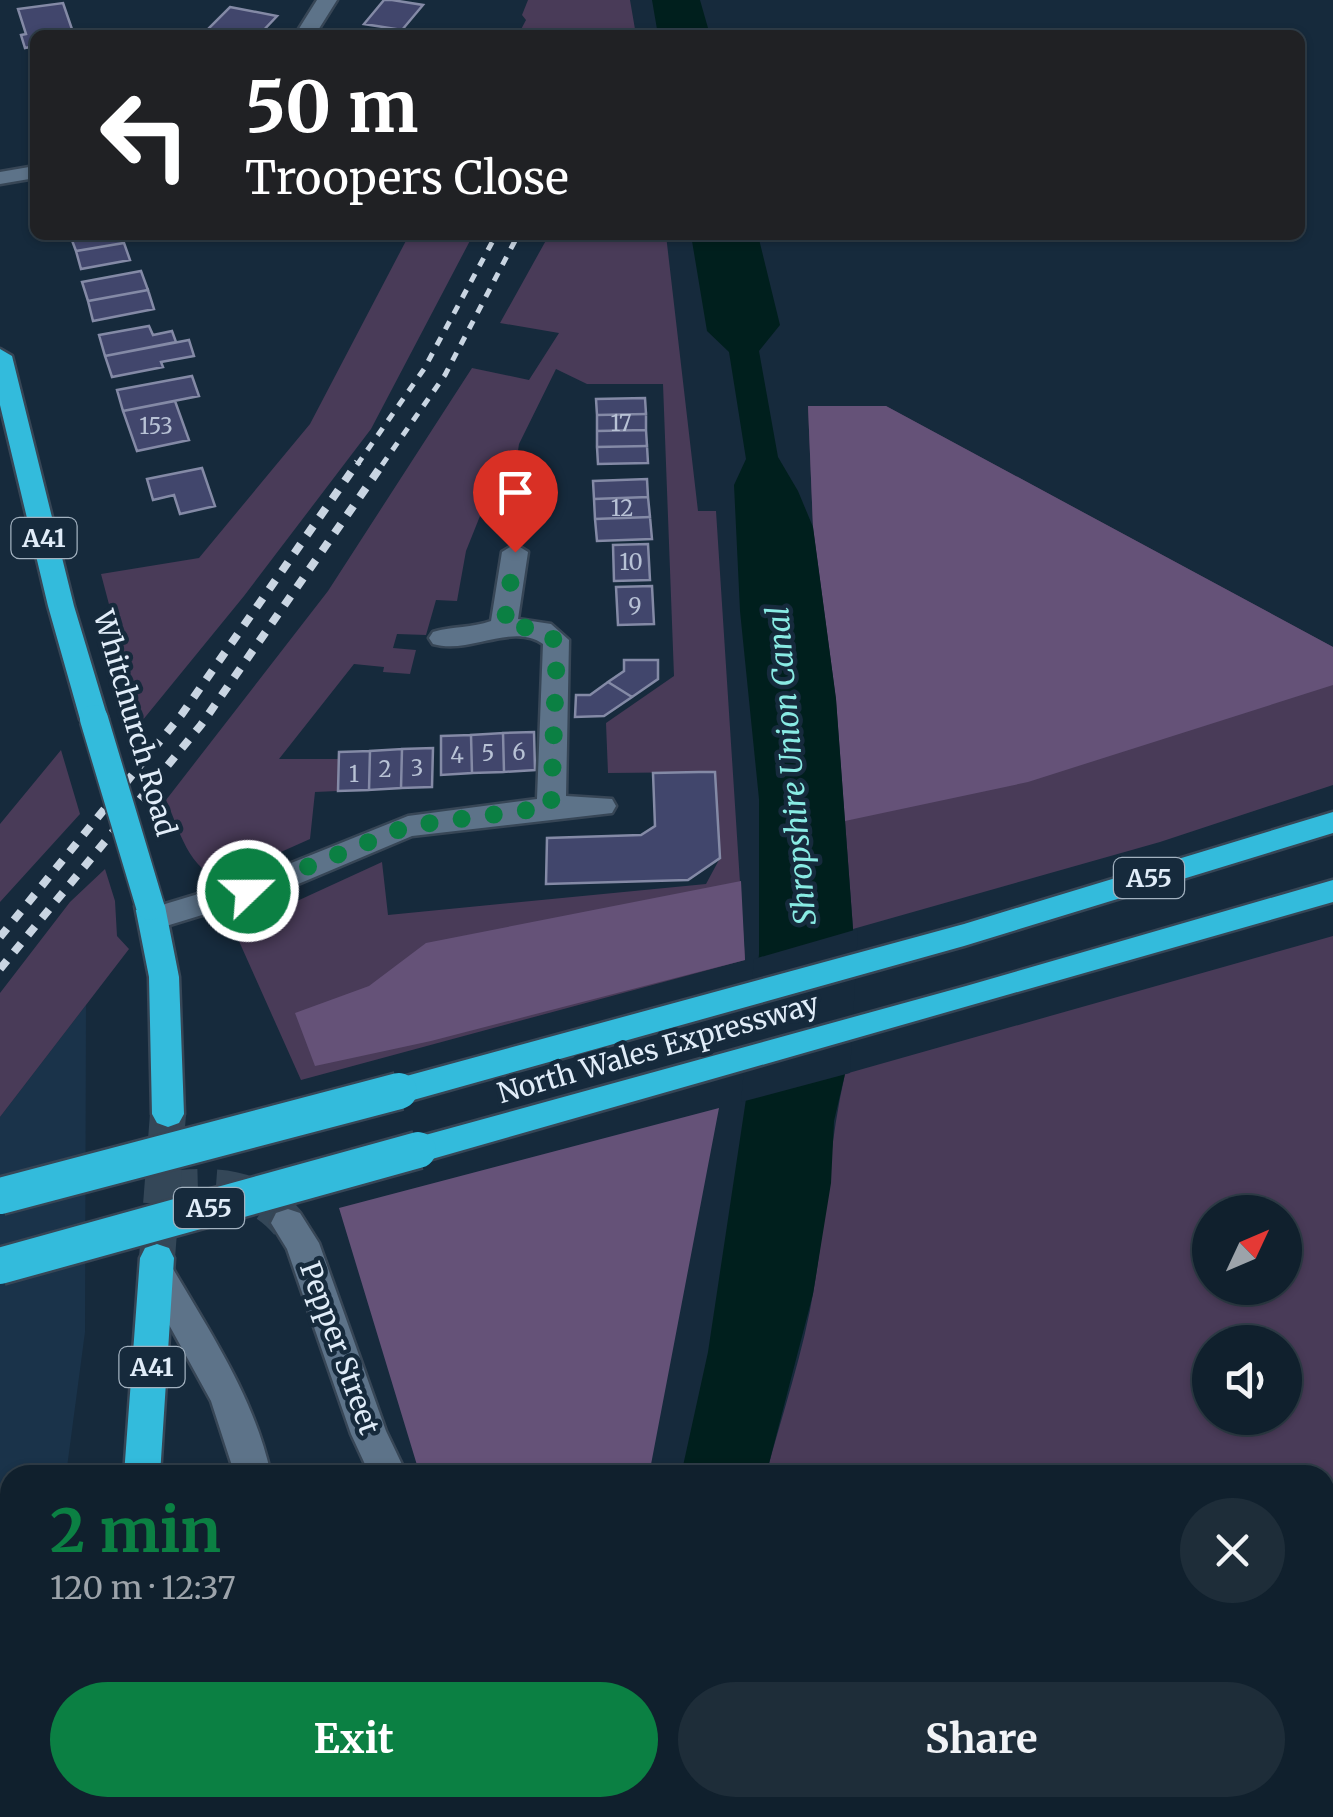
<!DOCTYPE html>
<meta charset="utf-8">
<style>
body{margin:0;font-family:Merriweather,serif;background:#1e2d39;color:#f1f3f6;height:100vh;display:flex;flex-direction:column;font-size:38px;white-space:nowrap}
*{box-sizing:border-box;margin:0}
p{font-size:32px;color:#9ca3aa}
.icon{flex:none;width:55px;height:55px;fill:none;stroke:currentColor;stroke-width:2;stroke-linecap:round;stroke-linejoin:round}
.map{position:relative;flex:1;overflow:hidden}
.details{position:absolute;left:0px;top:1465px;width:1335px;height:352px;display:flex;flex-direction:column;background:#10202d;border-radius:30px 30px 0 0;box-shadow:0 2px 8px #0004,0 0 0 2px #303e49}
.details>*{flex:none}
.hud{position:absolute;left:30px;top:30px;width:1275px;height:210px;border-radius:15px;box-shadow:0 2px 8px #0004,0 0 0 2px #303e49;background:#202124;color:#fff;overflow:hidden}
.needle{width:65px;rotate:46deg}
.fabs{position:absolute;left:1192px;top:1195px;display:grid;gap:20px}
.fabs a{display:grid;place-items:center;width:110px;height:110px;border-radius:50%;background:#10202d;box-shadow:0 2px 8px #0004,0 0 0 2px #303e49;font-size:50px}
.pin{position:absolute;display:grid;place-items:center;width:85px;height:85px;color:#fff;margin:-102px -42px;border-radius:50% 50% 50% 0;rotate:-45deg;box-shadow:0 0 10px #0007}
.pin .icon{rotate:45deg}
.me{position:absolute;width:110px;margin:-55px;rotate:68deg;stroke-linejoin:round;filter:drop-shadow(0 0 8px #0008)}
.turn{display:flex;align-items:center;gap:35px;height:210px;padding:0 50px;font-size:45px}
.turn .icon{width:130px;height:130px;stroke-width:2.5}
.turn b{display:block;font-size:70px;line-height:85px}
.round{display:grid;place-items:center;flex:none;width:105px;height:105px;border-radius:52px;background:#1e2d39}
.headline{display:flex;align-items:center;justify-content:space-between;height:170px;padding:0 50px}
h1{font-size:60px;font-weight:700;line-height:75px;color:#0b8043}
.cta{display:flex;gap:20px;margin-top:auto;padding:20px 50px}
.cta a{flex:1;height:115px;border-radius:60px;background:#0b8043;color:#fff;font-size:40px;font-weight:700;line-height:115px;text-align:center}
.cta a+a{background:#1e2d39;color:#f1f3f6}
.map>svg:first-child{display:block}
.built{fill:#1a334a}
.green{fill:#493b58;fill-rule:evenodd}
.forest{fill:#655278}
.water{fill:#001f1d}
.pier{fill:#162a3c}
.building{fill:#41466c;stroke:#848aa6;stroke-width:2.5}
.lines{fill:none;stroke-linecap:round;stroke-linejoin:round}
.minor-tunnel{stroke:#344758;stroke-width:36;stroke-dasharray:36 18;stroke-linecap:butt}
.highway-tunnel{stroke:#344758;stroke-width:36;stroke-dasharray:36 18;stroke-linecap:butt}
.minor-casing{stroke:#374656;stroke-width:5}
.highway-casing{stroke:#374656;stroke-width:5}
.minor{fill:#5d7389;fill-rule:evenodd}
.highway{fill:#33bbdc;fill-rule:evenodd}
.rail-far1{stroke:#c9d5e2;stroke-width:5;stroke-dasharray:9 9;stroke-linecap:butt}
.rail{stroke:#c9d5e2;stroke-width:8;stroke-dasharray:11 11;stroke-linecap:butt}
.highway-bridge-far1-casing{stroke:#374656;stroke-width:32;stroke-linecap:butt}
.highway-bridge-casing{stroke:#374656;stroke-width:41;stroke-linecap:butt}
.highway-bridge-far1{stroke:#33bbdc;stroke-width:28}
.highway-bridge{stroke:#33bbdc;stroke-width:36}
.route{stroke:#0b8043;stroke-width:18;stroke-dasharray:0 32.4}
.labels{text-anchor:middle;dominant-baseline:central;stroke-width:9;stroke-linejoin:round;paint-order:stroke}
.number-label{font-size:22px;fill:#b8c2d5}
.shield{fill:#162a3c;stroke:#a3b2c0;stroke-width:2.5}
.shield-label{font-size:25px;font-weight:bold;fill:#e0ecf8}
.street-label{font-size:28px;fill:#e0ecf8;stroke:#162a3c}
.water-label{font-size:30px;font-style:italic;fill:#89ebe4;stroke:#162a3c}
</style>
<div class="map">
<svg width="1333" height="1817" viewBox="0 0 1333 1817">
<rect width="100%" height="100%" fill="#162a3c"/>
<!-- built -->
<path class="built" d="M86,1005L85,1332L66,1475H10V1808H27L26,1817H0V1117Z"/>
<!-- green -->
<path class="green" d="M528,0H630L636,35H518L526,20L522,15Z
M409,235H473L371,429L244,596L133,732L130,684L101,574L199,558L310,424Z
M549,235H666L698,511H716L745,960L301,1080L234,930L382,862L388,915L706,884L720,858L714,772L608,773L606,723L674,676L663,384H587L556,369L519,444L516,464L512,465L509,513L482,511L466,551L457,601L436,600L426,635L397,634L393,648L416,650L410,674L383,672L384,667L354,664L279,759H339L338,791L315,792L310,839L223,878C189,873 179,828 166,800L328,591L472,368L529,380L559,333L500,323Z
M808,406H886L1333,647V785L1160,842L853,929L836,699L813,527Z
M61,750L80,814L0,902V824Z
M105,869L115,901L117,936L129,949L0,1117V993L70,902Z
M1333,936V1817H853L843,1808H1325V1475H766C782,1414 804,1351 814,1288C826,1217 829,1144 845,1074ZM1210,1212H1285V1288H1210ZM1210,1342H1285V1418H1210Z"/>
<!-- forest -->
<path class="forest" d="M808,406H886L1333,647V685L1028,782L845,821L836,699L813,527Z
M741,881L745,960L431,1041L315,1066L295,1013L369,986L426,943Z
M719,1108L649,1475H420L339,1208Z"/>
<!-- water -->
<path class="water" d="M652,0H700L710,35H658Z
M691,235H758L780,325L759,351L778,457L798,491L813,527L836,699L853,929L845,1074L834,1121L831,1183L813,1294L766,1475H681L708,1352L746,1099L759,954V799L740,611L734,485L746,459L729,352L707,331Z"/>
<!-- pier -->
<path class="pier" d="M858,929L850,1073L741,1102L754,959Z"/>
<!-- building -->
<path class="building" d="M384,0H392L423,5L402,30L364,24Z
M63,3L74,35H35V46L25,48L21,35L26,34L18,9Z
M230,7L277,16L259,35L203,34Z
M70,235H122L124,243L76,251Z
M124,243L130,260L81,269L76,251Z
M141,271L148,290L88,301L82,282Z
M148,290L154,309L93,321L88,301Z
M149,326L153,335L172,331L176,342L105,356L99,335Z
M189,340L194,356L161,362L163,367L112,377L105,356Z
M192,376L199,396L123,411L117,390Z
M645,398L646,414L597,415L596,399Z
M175,401L189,440L137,451L123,411Z
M646,414V430L597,431V415Z
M646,430L647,446L597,447V431Z
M647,446L648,463L598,464L597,447Z
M202,468L215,506L180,514L174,495L153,500L147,479Z
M647,479L648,497L594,499L593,481Z
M648,497L650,517L595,519L594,499Z
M650,517L652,539L597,541L595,519Z
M648,544L650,580L614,581L613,545Z
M652,586L654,624L618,625L616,587Z
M624,660H658V679L632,697L608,682L624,671Z
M608,682L632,697L604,716L575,717L576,695H590Z
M534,732L535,770L504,772L503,733Z
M503,733L504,772L472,773L471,735Z
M471,735L472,773L441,775V736Z
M433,748L432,787L401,788L402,749Z
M402,749L401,788L369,790L370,751Z
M370,751L369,790L338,791L339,752Z
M699,772H715L720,858L688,880L546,884L547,838L641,835L655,826L653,773Z
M300,1808H558L557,1817H298Z"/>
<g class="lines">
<!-- minor-tunnel -->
<path class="minor-tunnel" d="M162,1190C211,1184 254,1183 288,1223"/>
<!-- highway-tunnel -->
<path class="highway-tunnel" d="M157,1258L168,1114"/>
<defs>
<path id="minor" d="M317,0H337L315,35H295Z
M35,166V178L0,184V172Z
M515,544L528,552L518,619L551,624L569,640L566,796L612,799L616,806L612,813L412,836L284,890L153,930L142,927L138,919L142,911L264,874L408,816L537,799L543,644C512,622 470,655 433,644L429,638L433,632C453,626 472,628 491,621L502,552Z
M288,1209L300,1213L319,1243L386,1431L407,1475H370L351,1434L287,1249L271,1223L276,1213Z
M157,1257L169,1262C209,1331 254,1396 271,1475H235L211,1401L140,1272L145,1262Z
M0,1521L10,1522V1556L0,1555Z
M784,1808H831L835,1817H787Z"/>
<path id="highway" d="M0,349L12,356L74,606L108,719L104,726H84L80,719L48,606L0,405Z
M1333,812V833L964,946L399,1104L388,1100L383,1091L388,1082L399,1078L964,924Z
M1333,880V902L418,1163L406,1159L402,1150L406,1141L418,1137L966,986Z
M150,895L161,898L165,906L179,977L184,1114L179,1123L168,1127L157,1123L152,1114L149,977L135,906L139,898Z
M157,1244L169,1248L174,1258L160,1475H124L140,1258L145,1248Z
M67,1808H107L105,1817H65Z"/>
</defs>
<!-- minor casing -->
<use href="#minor" class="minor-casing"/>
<!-- highway casing -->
<use href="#highway" class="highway-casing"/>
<!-- minor -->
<use href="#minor" class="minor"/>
<!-- highway -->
<use href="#highway" class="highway"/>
<!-- rail-far1 -->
<path class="rail-far1" d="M357,465L424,369L496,235
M382,465L445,375L518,235"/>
<!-- rail -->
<path class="rail" d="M0,937L182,714L358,462
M0,969L201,725L384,462"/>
<defs>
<path id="highway-bridge-far1" d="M94,719L150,906"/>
<path id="highway-bridge" d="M0,1196L399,1091
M0,1266L418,1150"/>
</defs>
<!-- highway-bridge-far1 casing -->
<use href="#highway-bridge-far1" class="highway-bridge-far1-casing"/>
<!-- highway-bridge casing -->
<use href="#highway-bridge" class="highway-bridge-casing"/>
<!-- highway-bridge-far1 -->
<use href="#highway-bridge-far1" class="highway-bridge-far1"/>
<!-- highway-bridge -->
<use href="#highway-bridge" class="highway-bridge"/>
</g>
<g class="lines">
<!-- route -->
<path class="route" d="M248,891L408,826L551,807L557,647L551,634L534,628L504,626L515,552"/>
</g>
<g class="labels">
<!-- number labels -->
<g class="number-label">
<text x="621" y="423">17</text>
<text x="156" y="426">153</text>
<text x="622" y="508">12</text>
<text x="631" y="562">10</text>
<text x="635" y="606">9</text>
<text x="519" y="752">6</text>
<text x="488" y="753">5</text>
<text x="457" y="755">4</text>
<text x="417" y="768">3</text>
<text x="385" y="769">2</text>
<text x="354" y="774">1</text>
</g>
<!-- shield labels -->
<g class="shield">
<rect x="11.5" y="518" width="65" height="40" rx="8"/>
<rect x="1114" y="858" width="70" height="40" rx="8"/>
<rect x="174" y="1188" width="70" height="40" rx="8"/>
<rect x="119.5" y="1347" width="65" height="40" rx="8"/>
</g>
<g class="shield-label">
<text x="44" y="538">A41</text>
<text x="1149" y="878">A55</text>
<text x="209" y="1208">A55</text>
<text x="152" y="1367">A41</text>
</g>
<!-- street labels -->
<g class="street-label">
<text transform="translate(135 723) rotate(74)">Whitchurch Road</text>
<text transform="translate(658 1048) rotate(-16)">North Wales Expressway</text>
<text transform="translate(340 1348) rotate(70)">Pepper Street</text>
</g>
<!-- water labels -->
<g class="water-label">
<text transform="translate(791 766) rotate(-95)">Shropshire Union Canal</text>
</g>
</g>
</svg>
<div class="fabs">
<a><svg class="needle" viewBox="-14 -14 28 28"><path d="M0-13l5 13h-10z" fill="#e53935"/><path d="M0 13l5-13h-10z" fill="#9ca3aa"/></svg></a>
<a><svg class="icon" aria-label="sound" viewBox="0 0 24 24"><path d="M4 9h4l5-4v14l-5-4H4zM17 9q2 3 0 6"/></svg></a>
</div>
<div class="pin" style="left:515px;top:552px;background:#d93025"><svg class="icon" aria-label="arrive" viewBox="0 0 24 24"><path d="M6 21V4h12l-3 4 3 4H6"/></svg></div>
<svg class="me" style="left:248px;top:891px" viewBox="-20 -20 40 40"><circle r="17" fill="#0b8043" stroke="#fff" stroke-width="3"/><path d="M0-11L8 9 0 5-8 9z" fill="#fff"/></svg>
<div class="hud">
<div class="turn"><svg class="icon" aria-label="left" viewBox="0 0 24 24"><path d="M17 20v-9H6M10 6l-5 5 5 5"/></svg><div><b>50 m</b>Troopers Close</div></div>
</div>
<section class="details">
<div class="headline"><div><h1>2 min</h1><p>120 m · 12:37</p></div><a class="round"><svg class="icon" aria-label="close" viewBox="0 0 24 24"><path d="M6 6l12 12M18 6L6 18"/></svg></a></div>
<div class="cta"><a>Exit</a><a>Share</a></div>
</section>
</div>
